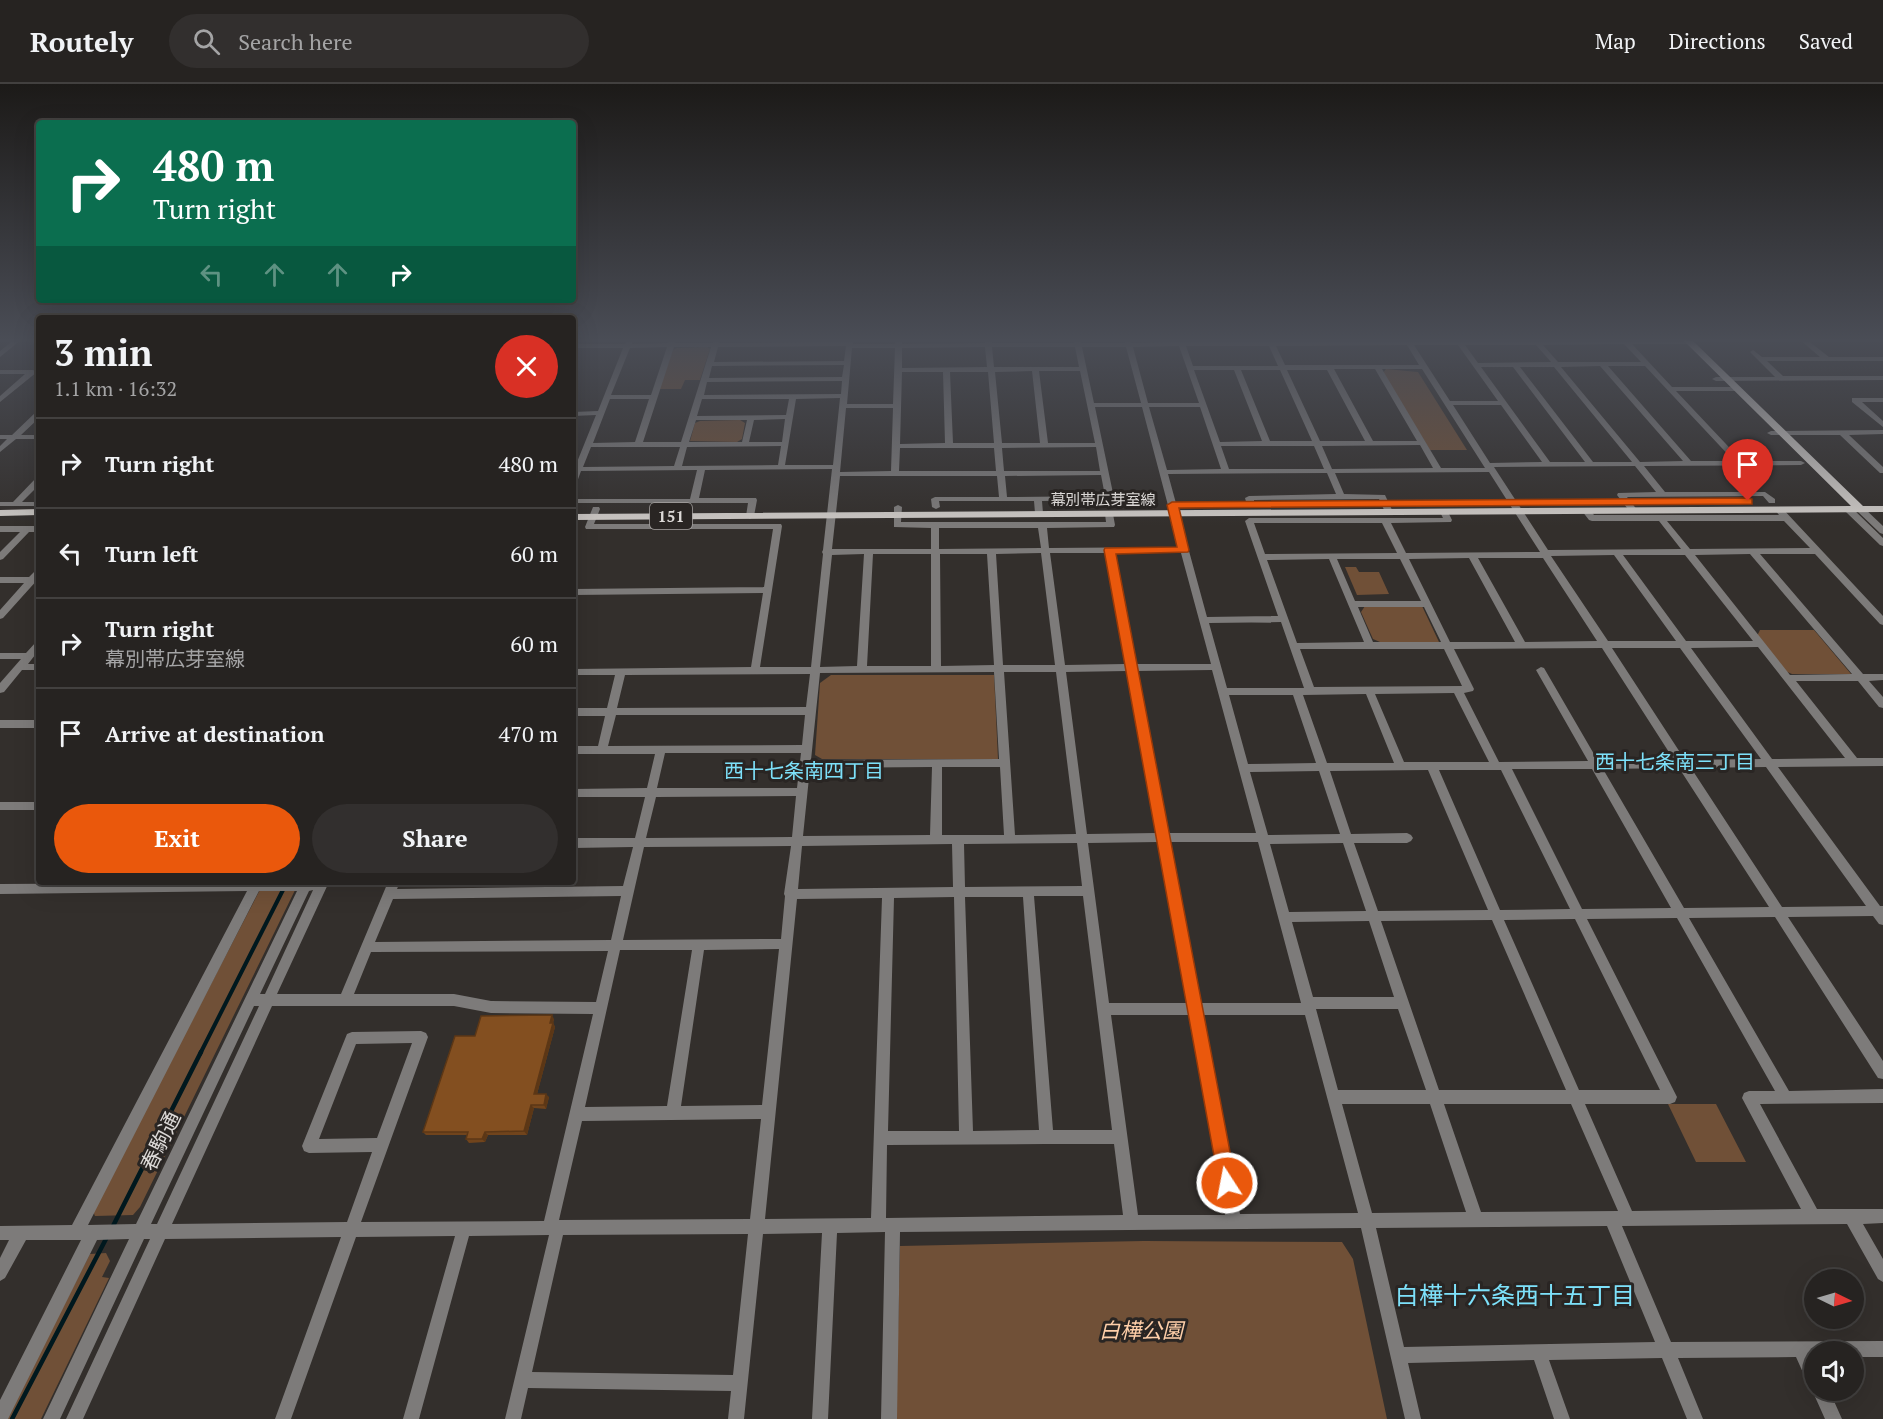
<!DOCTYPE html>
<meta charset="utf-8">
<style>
body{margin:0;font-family:"PT Serif","Noto Sans JP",serif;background:#322f2e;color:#f1f3f6;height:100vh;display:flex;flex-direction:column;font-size:22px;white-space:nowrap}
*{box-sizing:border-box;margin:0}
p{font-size:20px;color:#a4a4a5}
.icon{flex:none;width:33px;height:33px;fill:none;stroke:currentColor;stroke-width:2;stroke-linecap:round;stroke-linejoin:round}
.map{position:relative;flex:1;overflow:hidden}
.side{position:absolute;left:36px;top:231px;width:540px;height:570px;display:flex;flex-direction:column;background:#262321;border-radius:6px;box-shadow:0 6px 24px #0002,0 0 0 2px #42403f}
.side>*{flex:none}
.guide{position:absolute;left:36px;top:36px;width:540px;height:183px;border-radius:6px;box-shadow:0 6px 24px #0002,0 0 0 2px #42403f;background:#0b6e4f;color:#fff;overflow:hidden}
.needle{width:39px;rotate:95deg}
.fabs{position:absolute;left:1804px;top:1185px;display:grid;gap:12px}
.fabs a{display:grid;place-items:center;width:60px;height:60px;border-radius:50%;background:#262321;box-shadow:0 6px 24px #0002,0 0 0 2px #42403f;font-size:30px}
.pin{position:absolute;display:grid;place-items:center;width:51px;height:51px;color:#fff;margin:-62px -26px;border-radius:50% 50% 50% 0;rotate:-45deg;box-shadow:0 0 6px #0007}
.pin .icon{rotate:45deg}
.me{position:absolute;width:66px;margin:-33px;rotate:349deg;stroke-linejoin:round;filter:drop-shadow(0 0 4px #0008)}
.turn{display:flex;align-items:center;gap:21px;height:126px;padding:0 18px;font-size:27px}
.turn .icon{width:78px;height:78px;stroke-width:2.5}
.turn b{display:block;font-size:42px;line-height:51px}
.lanes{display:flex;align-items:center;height:57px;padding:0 18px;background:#0003;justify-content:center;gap:30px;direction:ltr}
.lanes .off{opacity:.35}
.round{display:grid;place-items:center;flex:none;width:63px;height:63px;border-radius:32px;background:#322f2e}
.summary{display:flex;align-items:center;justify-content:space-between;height:102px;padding:0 18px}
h1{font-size:36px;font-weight:800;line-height:45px}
.button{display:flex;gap:12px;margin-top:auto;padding:12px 18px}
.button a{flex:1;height:69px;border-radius:36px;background:#ea580c;color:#fff;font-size:24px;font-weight:800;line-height:69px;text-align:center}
.button a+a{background:#322f2e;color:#f1f3f6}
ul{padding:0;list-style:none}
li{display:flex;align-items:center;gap:18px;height:90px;padding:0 18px;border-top:2px solid #42403f}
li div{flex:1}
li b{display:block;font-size:22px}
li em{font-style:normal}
header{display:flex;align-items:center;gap:36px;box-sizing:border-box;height:84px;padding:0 30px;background:#262321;border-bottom:2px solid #42403f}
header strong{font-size:28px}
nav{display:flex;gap:33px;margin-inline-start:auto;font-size:21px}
.search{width:420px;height:54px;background:#322f2e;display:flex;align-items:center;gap:15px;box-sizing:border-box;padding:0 21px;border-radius:33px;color:#a4a4a5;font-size:22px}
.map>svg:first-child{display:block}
.green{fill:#705037}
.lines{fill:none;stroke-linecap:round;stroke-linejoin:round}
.stream-far1{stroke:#00181e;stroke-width:4}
.stream{stroke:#00181e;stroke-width:4.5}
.minor{fill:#7d7b7a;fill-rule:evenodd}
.major{fill:#cbc7c3;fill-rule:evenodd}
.wall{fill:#71441c}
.shaded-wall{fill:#5c3716}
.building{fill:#834f20;stroke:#5c3716;stroke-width:1.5}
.route{fill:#ea580c;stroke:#983908;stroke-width:1.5}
.labels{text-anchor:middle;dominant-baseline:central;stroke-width:6;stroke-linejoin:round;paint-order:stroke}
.far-street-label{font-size:15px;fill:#dcd9d7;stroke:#292523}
.shield{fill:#292523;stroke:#a6a3a1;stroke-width:1.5}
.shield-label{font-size:16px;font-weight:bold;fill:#dcd9d7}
.neighbourhood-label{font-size:20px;fill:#7de1fa;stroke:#292523}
.near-street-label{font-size:21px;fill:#dcd9d7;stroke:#292523}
.near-park-label{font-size:21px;font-style:italic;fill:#ffcfa9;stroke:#292523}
.near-neighbourhood-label{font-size:24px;fill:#7de1fa;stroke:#292523}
</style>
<header>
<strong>Routely</strong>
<div class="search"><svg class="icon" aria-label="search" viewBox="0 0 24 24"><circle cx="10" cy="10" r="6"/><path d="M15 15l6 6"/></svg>Search here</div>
<nav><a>Map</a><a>Directions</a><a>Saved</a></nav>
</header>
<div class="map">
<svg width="1883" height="1335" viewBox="0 0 1883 1335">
<rect width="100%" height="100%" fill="#332f2c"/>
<!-- green -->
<path class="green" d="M707,263L710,265L700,296H685L681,305H659L673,266L677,264Z
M1386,285L1418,288L1467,366H1430L1383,289Z
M740,336L745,339L742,355L737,358L690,357L695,339L700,337Z
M1345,483H1356L1359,488H1379L1389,510L1357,511Z
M1365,522H1422L1439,558H1380L1373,555L1361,528Z
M1760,546H1814L1851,590H1792L1785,587L1757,552Z
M831,591H994L998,675H822L815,671L820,599Z
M264,798H299L140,1123L133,1131L95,1132L93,1127Z
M1668,1020H1716L1746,1078H1696Z
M1144,1157L1342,1158L1353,1175L1387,1335H896L900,1162Z
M106,1169L110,1177L102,1193L109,1194L41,1335H6L90,1170Z"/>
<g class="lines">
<!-- stream-far1 -->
<path class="stream-far1" d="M200,970L287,798"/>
<!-- stream -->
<path class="stream" d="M113,1142L201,968
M12,1335L107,1153"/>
<!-- minor -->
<path class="minor" d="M15,255H22L0,273V267Z
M627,255H633L632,260L668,259L670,255H676L675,259H713L714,255H720L719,259L846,258L847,255H853V260H895L896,255H902V260L985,259V255H991L992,259H1074V255H1080L1081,259H1125L1124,255H1130L1131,259L1178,258L1177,255H1183L1185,258H1267L1266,255H1272L1274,258L1404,257L1403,255H1409L1411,257H1455L1454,255H1460L1462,257H1533L1532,255H1539L1540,257L1621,256L1620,255L1692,257V259L1690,260H1632L1672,303H1740L1741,305L1737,307H1676L1742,377H1801L1805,379L1801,381L1644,382L1665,408H1765L1775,415V419H1769L1763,412L1627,413L1638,427L1634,429H1631L1617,411L1618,409L1656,408L1635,382L1494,383L1548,466L1681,465L1659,437H1592L1589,436L1582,427L1586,425H1589L1594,431H1779L1775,426L1776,424H1782L1883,532V541L1880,540L1815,470H1760L1863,590H1883V596L1869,597L1883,613V624L1879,623L1858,597H1796L1857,674H1883V682L1778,683L1880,822H1883V841L1879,840L1873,832L1788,833L1883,977V995L1878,994L1775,833L1689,834L1789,1007L1883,1005V1019L1760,1020L1817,1125H1883V1139L1863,1140L1883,1175V1198L1878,1195L1847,1140L1622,1142L1671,1258L1883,1257V1273H1854V1268H1815V1273H1812L1815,1279V1306H1829L1842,1335H1825L1812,1306L1813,1303L1809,1302L1796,1273L1678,1274L1703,1335H1687L1662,1274L1549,1276L1570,1335H1554L1534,1276L1408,1279L1421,1335H1405L1361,1144L900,1148L897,1335H881L885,1148L837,1149L828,1335H812L822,1149L763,1150L744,1335H728L731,1307L528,1304L521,1335H505L549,1151L469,1152L419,1335H403L455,1152L356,1153L291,1335H275L341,1153L165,1155L83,1335H66L150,1155H144L60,1335H43L129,1155L97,1156L8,1335H0V1316L81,1156H26L5,1194L0,1197V1174L9,1156H0V1142L72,1141L247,807L0,810V800L329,798L277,910H341L388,798H400L397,805L623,802L633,763L573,764V754H635L645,713H573V705L647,704L655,670H573V662H598L605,632H573V624H607L615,591H573V585L751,583L763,509L573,511V505L764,503L773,445H586L585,443L593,423H599L600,425L594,440H781L782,442L760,583H811L823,470L822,468L823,466L832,385L705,386L699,414H756L757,416L754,432L750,435L746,432L748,419H573V415H690L697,386L581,387L577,398L573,400V388L596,331L573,332V328L598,327L623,264H573V260H625ZM1624,260L1641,278H1558L1543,261ZM1407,261L1419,281H1285L1276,262ZM1414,261H1458L1498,317H1450ZM1465,261H1536L1551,278L1478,279ZM846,262L844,277L714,278L718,263ZM1179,262L1199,319H1148L1133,263ZM1186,262H1269L1278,282H1193ZM667,263L651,311H611L630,264ZM674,263H711L681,358H643ZM985,263L987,283L902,284V264ZM992,263H1075L1079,283H994ZM1082,263H1126L1141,319H1094ZM852,264H895L893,320H847ZM844,281L842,293L709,294L712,282ZM1600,282L1683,377L1640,378L1561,283ZM1608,282H1645L1734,377H1691ZM1481,283H1513L1585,378H1550ZM1520,283H1554L1632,378H1593ZM1334,285H1375L1417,357H1373ZM1382,285H1422L1485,384H1441ZM1194,286H1234L1262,357L1220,358ZM1241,286H1280L1312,357H1270ZM1287,286H1327L1365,357H1320ZM1032,287L1040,359H1002L995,288ZM1039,287H1080L1095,359H1048ZM902,288H943L945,359L900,360ZM950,288H988L994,359H953ZM842,297L841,310L704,311L707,298ZM840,314L833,381H785L796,315ZM610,315H649L635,358L593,359ZM702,315H789L786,331L697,332ZM1453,321H1501L1542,378L1490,379ZM1095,323H1142L1179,463L1049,464L1047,444L1114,443L1115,441L1113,430L1109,427L1105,430L1106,438H901L902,423L898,421L894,423V443L931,444V465H832L840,392H997L999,413H935L931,415L932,423L936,425L940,423L939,417H1034L1035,429L1039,432L1043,429L1042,417L1113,416L1114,414ZM1149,323H1200L1221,385L1167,386ZM846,324H893L891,387L840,388ZM785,335L782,358H749L754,336ZM696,336H747L742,358H689ZM1420,361L1433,384L1332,385L1322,362ZM781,362L778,381L682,382L687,363ZM1221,362H1314L1324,385H1229ZM591,363H680L674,382L583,383ZM1096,363L1100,387H1004L1002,364ZM900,364H994L996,387H899ZM1489,388L1540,468L1406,469L1391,439L1451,438L1452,436L1447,426H1444L1440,428L1443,434H1249L1245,437L1278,532L1207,533L1168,390L1327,389L1336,410L1249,412L1245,414L1247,421L1251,423H1254V416L1379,415L1385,428L1389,430L1393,428L1385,411L1344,410L1335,389ZM1101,391L1105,412L1007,413L1005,392ZM1667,437H1784L1810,464L1690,465ZM1254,439H1382L1397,469L1265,470ZM939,444H1038L1041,464L939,465ZM1041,469L1055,581H1003L996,470ZM1050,469H1105L1125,580L1065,581ZM1114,469H1181L1211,580H1135ZM864,470L857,582L820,583L832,471ZM873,470H931V582H867ZM940,470H987L994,581L941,582ZM1750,470L1852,590L1790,591L1695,471ZM1614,471L1676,557H1608L1551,472ZM1623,471H1685L1753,557H1686ZM1469,474L1515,558H1450L1409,475ZM1478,474H1543L1597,557L1525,558ZM1329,475L1364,558L1297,559L1267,476ZM1337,475H1400L1421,517H1355ZM1358,523H1424L1441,558H1373ZM1281,538L1304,604H1227L1209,539ZM1758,563L1845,674L1772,675L1691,564ZM1602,564L1674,676L1598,677L1544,584L1541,583L1536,586L1588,677L1499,678L1464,609L1473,607L1474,605L1454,565ZM1612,564H1680L1761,675L1685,676ZM1300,565H1444L1462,602L1314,603ZM1212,586L1256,749H1167L1136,587ZM1127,587L1156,749L1087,750L1066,588ZM994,588L999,675L811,676L820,589ZM1004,588H1056L1076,750L1015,751ZM810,590L806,623L617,624L625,591ZM1454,609L1489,678H1404L1375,610ZM1366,610L1394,679H1327L1303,611ZM1229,611H1293L1316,679L1248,680ZM616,631H805L802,661L608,662ZM665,669H801L797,704H657ZM932,683L930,751L803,752L810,684ZM942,683H1000L1004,751H942ZM1766,683L1866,822L1782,823L1691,684ZM1679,684L1769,823L1684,824L1603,685ZM1512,685H1592L1671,824L1582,825ZM1428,686L1488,826L1378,827L1354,759H1407L1411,757L1413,754L1411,751L1407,749L1351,750L1330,687ZM1439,686H1501L1570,825L1500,826ZM1319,687L1340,750L1268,751L1250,688ZM796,712L792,753L646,754L656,713ZM1158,758L1187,919H1109L1088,759ZM1169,758H1258L1301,919H1200ZM1077,759L1082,802L965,803L964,760ZM1343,759L1366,827L1289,828L1270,760ZM952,760L953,803L798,805L802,762ZM791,762L784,810L785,812L781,855L623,856L644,763ZM313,806L265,910H260L309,807ZM259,807H297L136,1140L88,1141ZM621,812L611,856L375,858L393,815ZM1034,812H1083L1112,1046H1053ZM954,813L959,1047H888L894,814ZM965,813H1023L1039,1046L973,1047ZM882,814L871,1134L765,1135L797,815ZM1677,834L1775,1007H1749L1744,1009L1742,1014L1801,1125L1632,1127L1585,1020H1670L1675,1018L1677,1013L1587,835ZM1575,835L1660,1006H1579L1504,836ZM1492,836L1566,1006H1439L1381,837ZM1369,837L1394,913H1313L1292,838ZM779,865L762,1021L681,1022L704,866ZM620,866H692L667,1022L585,1023ZM608,867L596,918L491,917L454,910H354L371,868ZM254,922H259L157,1140H151ZM272,922H454L491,929L593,930L544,1137L361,1138L428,953L426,949L421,947L352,948L347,950L302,1062L304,1067L309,1069L372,1068L347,1138L172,1140ZM1316,925H1398L1426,1006H1338ZM1111,931H1189L1225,1131H1138ZM1202,931H1305L1358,1129L1240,1130ZM412,959L377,1054L319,1055L356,960ZM1342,1020H1430L1466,1128L1372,1129ZM1444,1020H1571L1618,1127L1481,1128ZM761,1035L750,1135L559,1136L582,1037ZM1045,1060H1114L1123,1131L886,1134L887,1061ZM1607,1142L1655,1258L1404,1263L1376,1144ZM748,1150L733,1291L532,1288L563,1151Z
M1799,255H1806L1829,273H1883V277H1767L1783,292H1883V296L1716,297L1712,295L1716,293H1775L1750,268L1753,266L1762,273H1820Z
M0,286H33L37,288L0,318V312L25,290H0Z
M1852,314H1883V318H1862L1883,337V343L1852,318Z
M36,328H39V334L21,351H39V355H16L0,368V362L7,355H0V351H12Z
M1883,346V350L1849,351L1883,383V389H1880L1840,351H1771L1767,349L1771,347Z
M36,394H39V401L22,418H39V422H0V418H13Z
M1846,424H1852L1883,454V462L1880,461L1846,428Z
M1858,424H1864L1883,442V450L1880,449L1858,428Z
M0,442H39V448H29L3,475L0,476V468L20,448H0Z
M39,485V494L3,534L0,535V526L24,499H0V493H29L36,486Z
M39,557V566L28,580H39V586H22L4,608L0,609V599L21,575H0V569H26L36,558Z
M0,636H39V644H0Z
M0,718H39V726H0Z"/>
<!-- major -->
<path class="major" d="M1682,255H1691L1863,422H1883V428L573,436V430L1851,422Z
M39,425V431L0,432V426Z"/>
</g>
<!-- wall -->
<path class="wall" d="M554,935L553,939L555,943L537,1010L549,1013L546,1025L534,1024L527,1051H488L485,1058L469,1059L466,1055L467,1051H426L423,1048L475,952Z"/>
<!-- shaded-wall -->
<path class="shaded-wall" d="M552,931L554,935L552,941L553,939L555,943L536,1014L534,1010Z
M546,1010L549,1013L546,1025L544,1021Z
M531,1021L534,1024L527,1051L524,1047Z
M485,1048L488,1051L485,1058L482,1055Z"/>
<!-- building -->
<path class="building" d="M552,931L550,939H553L534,1010H546L544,1021H531L524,1047L485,1048L482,1055H466L468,1048H423L455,952H475L481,932Z"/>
<!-- sky -->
<linearGradient id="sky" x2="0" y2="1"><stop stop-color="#1c1a18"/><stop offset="0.58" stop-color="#4a4d56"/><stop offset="1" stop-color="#4a4d56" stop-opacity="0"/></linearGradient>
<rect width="1883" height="442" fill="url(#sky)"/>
<!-- route -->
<path class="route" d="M1748,414L1752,415V420L1179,424L1189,466L1188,468L1116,470L1236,1099L1234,1105L1227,1108L1220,1105L1104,466L1105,464L1177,463L1167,421L1172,418Z"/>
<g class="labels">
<!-- far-street labels -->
<g class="far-street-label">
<text x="1103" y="415">幕別帯広芽室線</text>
</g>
<!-- shield labels -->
<rect class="shield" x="650" y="419" width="42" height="26" rx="4.5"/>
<g class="shield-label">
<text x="671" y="432">151</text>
</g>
<!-- neighbourhood labels -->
<g class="neighbourhood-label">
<text x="1675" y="677">西十七条南三丁目</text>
<text x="804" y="686">西十七条南四丁目</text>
</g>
<!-- near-street labels -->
<g class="near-street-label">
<text transform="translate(160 1057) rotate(-64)">春駒通</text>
</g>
<!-- near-park labels -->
<g class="near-park-label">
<text x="1141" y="1246">白樺公園</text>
</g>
<!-- near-neighbourhood labels -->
<g class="near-neighbourhood-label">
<text x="1515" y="1211">白樺十六条西十五丁目</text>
</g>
</g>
</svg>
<div class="fabs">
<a><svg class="needle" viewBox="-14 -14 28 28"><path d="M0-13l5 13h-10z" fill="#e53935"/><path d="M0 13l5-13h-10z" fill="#a4a4a5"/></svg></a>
<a><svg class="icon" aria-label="sound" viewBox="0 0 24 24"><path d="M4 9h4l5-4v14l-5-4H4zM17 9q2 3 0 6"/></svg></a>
</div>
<div class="pin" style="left:1748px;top:417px;background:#d93025"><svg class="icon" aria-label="arrive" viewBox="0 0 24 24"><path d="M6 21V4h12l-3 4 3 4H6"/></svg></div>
<svg class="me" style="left:1227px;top:1099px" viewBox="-20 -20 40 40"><circle r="17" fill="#ea580c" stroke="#fff" stroke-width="3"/><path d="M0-11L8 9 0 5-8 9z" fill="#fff"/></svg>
<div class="guide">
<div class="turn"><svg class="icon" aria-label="right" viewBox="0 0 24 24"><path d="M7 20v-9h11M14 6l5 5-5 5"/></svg><div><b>480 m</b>Turn right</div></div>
<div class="lanes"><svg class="icon off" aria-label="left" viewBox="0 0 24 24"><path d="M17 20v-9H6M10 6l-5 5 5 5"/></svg><svg class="icon off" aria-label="ahead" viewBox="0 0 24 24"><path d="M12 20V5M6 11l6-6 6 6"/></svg><svg class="icon off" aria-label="ahead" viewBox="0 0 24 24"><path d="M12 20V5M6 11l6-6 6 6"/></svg><svg class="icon" aria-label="right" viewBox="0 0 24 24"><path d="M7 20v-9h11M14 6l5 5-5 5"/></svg></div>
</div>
<section class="side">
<div class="summary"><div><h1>3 min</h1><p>1.1 km · 16:32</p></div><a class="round" style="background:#d93025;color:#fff"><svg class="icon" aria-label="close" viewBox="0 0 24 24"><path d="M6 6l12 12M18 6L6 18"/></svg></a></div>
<ul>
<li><svg class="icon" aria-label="right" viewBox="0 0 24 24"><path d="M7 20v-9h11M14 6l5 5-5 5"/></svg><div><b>Turn right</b></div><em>480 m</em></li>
<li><svg class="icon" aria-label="left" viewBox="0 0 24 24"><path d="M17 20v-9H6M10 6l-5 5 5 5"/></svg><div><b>Turn left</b></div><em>60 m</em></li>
<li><svg class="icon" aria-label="right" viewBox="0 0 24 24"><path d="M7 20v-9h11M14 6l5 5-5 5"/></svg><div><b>Turn right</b><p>幕別帯広芽室線</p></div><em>60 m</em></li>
<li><svg class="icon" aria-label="arrive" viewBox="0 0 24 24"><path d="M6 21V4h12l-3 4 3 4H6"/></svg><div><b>Arrive at destination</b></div><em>470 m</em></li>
</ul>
<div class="button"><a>Exit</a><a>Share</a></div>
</section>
</div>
